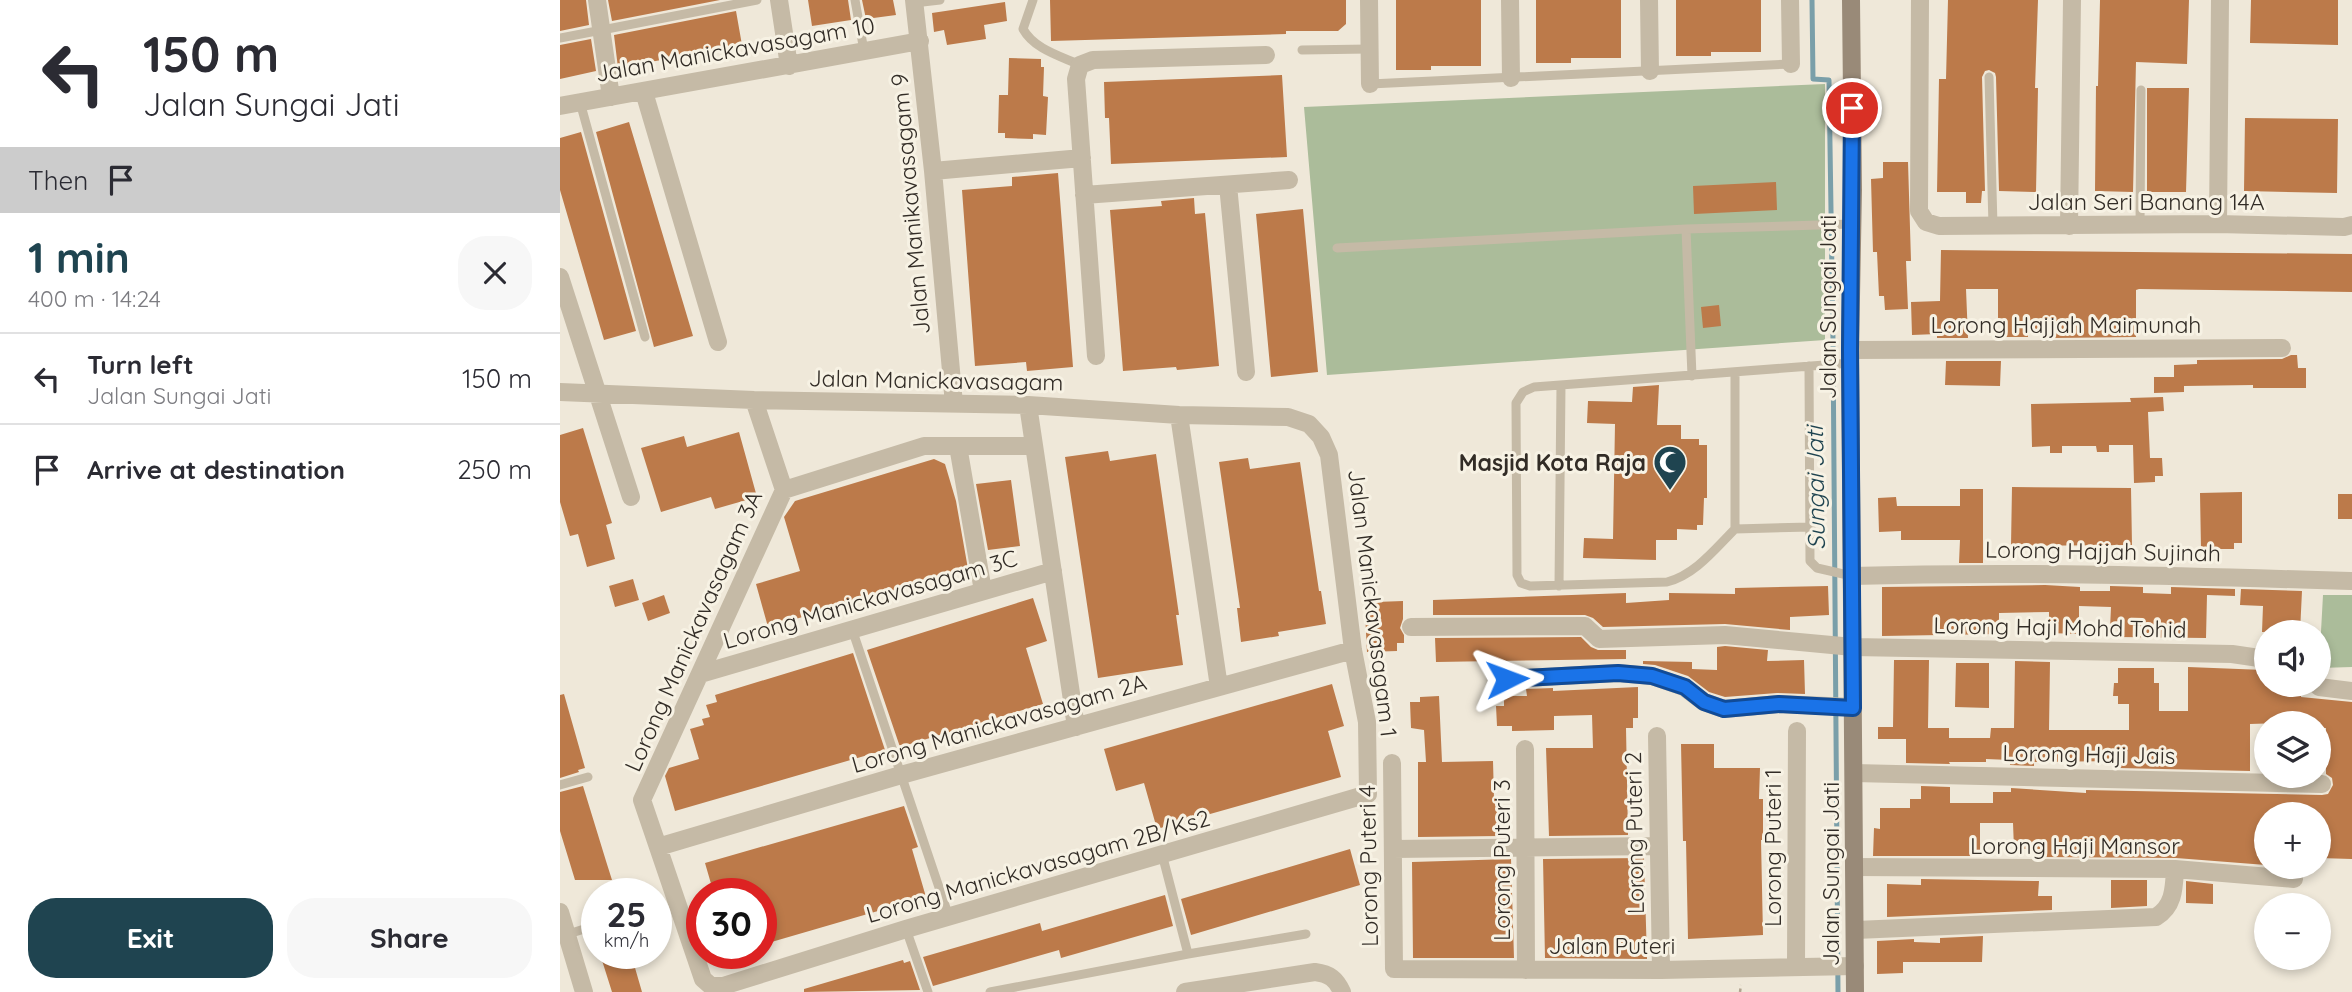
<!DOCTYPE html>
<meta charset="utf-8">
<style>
body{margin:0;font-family:Quicksand,sans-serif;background:#f7f7f7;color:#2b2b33;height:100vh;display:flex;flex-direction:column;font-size:26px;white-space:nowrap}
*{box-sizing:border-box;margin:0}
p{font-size:23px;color:#7c7c81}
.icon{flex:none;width:38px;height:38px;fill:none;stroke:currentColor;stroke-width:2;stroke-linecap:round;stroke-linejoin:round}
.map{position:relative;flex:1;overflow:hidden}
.drawer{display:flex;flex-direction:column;background:#fff;width:560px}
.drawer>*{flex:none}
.top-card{background:#fff;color:#2b2b33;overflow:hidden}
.buttons{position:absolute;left:1694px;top:620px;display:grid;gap:14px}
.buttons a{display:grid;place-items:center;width:77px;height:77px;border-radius:50%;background:#fff;box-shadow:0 4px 10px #0003;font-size:35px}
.speed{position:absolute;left:21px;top:878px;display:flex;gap:14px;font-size:35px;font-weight:700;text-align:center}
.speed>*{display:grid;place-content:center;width:91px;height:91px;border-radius:50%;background:#fff;box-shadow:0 4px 10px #0003;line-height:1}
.speed small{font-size:18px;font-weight:400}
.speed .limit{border:10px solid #d22;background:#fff;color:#111}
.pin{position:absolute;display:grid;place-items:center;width:60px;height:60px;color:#fff;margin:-30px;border:4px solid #fff;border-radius:50%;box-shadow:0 2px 7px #0007}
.me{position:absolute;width:77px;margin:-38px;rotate:87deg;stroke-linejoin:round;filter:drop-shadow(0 0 5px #0008)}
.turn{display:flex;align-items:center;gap:24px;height:147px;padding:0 28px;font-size:32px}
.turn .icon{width:91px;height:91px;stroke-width:2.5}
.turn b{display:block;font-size:49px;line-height:60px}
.then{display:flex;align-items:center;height:66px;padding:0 28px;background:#0003;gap:14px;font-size:26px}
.round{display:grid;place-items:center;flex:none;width:74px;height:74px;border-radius:28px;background:#f7f7f7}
.headline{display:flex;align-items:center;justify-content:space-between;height:119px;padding:0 28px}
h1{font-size:42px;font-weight:700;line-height:52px;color:#1f4450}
.action{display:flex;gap:14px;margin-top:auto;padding:14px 28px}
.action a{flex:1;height:80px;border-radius:28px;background:#1f4450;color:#fff;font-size:28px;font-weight:700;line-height:80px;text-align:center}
.action a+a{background:#f7f7f7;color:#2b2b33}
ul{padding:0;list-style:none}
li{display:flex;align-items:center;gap:21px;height:91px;padding:0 28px;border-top:2px solid #e1e1e2}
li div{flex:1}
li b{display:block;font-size:26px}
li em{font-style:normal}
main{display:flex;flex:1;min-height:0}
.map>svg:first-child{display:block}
.green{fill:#abbc9a}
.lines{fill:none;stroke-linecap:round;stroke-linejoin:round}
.stream{stroke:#7a9fa9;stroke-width:5}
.building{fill:#bc7a4a}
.path{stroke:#b1a490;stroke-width:2.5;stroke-dasharray:3.5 3.5;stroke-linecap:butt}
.lane{stroke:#c5baa6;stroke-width:9}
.street{stroke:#c5baa6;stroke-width:18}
.secondary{stroke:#998a78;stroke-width:18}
.route-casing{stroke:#114b97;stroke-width:18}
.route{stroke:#1a73e8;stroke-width:12}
.labels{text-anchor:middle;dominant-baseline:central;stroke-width:6;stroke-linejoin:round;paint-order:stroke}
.street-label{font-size:23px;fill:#322c26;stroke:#f7f2e4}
.poi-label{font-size:23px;font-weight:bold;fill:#322c26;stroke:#f7f2e4;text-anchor:end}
.water-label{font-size:24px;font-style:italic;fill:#1f4450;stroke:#f7f2e4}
</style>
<main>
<section class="drawer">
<div class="top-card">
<div class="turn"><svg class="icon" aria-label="left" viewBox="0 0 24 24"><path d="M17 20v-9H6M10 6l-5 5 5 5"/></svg><div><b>150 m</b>Jalan Sungai Jati</div></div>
<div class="then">Then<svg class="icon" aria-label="arrive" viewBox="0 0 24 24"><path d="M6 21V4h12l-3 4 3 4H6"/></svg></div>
</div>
<div class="headline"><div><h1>1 min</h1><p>400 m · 14:24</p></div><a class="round"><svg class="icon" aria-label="close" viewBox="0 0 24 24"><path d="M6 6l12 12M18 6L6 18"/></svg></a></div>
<ul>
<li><svg class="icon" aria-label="left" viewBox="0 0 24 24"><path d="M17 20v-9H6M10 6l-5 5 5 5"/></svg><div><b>Turn left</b><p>Jalan Sungai Jati</p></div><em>150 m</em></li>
<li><svg class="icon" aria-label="arrive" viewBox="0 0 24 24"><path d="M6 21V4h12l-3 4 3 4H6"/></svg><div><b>Arrive at destination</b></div><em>250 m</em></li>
</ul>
<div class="action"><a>Exit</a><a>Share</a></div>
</section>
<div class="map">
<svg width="1792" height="992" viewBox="0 0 1792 992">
<rect width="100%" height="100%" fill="#efe8d9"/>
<!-- green -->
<path class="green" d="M1265,84V340L767,375L744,107Z
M1763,595H1792V667L1759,668Z"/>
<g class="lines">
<!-- stream -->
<path class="stream" d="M1252,0L1253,79L1269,80L1273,340L1278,992"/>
</g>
<!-- building -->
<path class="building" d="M0,0H26L29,25L0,31Z
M48,0H160L52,21Z
M248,0H288L291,20L252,26Z
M302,0H333L336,15L306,19Z
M490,0H786V24L778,31H726V34L491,41Z
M836,0H921V66H871V70H836Z
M976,0H1061V58H1011V63H976Z
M1116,0H1201V52H1151V56H1116Z
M1388,0H1478L1475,88H1478L1476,192L1439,191L1436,77L1435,73L1429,70L1425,71L1422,77L1425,191H1422L1421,203H1406V192H1377L1379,79H1386Z
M1540,0H1629L1627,64L1576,62L1573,192L1535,191L1536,86H1538Z
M1691,0H1778V45L1690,43Z
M445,2L447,21L424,25L426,39L387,45L384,30L374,32L372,13Z
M176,11L182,45L58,68L54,35Z
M31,39L36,71L0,79V45Z
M449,58L481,59V67H484L483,96L488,97L486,135L473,134V139L445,138V133H438L439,95H448Z
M722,75L727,157L551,164L549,118H545L544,82Z
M1587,88H1629L1626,192H1587Z
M1685,118L1778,119L1777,193L1684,191Z
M69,122L133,336L94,347L36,132Z
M21,132L76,331L44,340L0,190V138Z
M1323,162H1348L1351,261H1346L1348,309L1325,310L1324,296H1319L1317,252H1313L1311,179L1323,178Z
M498,173L513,367L467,371L466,362L415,366L402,190L452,186V177Z
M1216,182L1217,210L1134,214L1133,186Z
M634,198L635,214L645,213L659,366L617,370L616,367L563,371L550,210L602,206L601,201Z
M743,209L758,372L711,377L696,214Z
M1381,250L1792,254V292L1579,289L1576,290V337L1493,338V331H1468V337H1443V320H1438V289H1406L1408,338H1377V334L1352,335L1351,302L1380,301Z
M1159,305L1161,326L1143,328L1141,307Z
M1731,355H1737L1738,368H1746V388H1693V385L1624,386V392L1594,393V377H1614V365L1637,364V360L1722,359Z
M1386,361H1441L1440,386L1385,385Z
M1099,385L1097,425H1121V439H1139V445H1147V498H1144L1143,525H1137V530L1117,529V540H1096V560L1023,558L1024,538L1053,539L1055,424L1027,423L1028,401L1072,402L1073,387Z
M1603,397L1604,411L1588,412L1590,458H1602L1603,476H1595V482L1574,483L1573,445H1549V452H1537L1536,446H1502V453H1490V446L1472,447L1471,404L1571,402L1570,398Z
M23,428L52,523L46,525L55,559L27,567L18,534L10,536L0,502V435Z
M179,432L197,497L155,509L151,497L101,512L81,448L124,436L127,447Z
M548,451L550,461L596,454L619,615H616L623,665L538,678L505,457Z
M688,458L690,469L740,462L759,591H761L766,624L718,632L719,636L681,642L677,608H680L659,462Z
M374,459L385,464L396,501L408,569L208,627L196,584L240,571L224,517L235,501Z
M451,480L460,546L428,550L416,484Z
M1452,487L1571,488L1572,545L1451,546Z
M1400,489H1423V563H1399L1400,540H1341V531L1319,532L1318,498L1336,497L1337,506H1400Z
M1682,492V543H1674V549H1641L1640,493Z
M1778,494H1792V519H1778Z
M73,579L79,600L55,607L49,586Z
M1485,585L1520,587V591H1550V586L1583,587V593L1611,594V587L1675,589V596L1647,595L1646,638L1557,637V629H1550L1551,607L1519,606V634L1489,633V612L1439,613V634L1322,636V587Z
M1268,586L1269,615L1230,617V630L1165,624L1043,627L1033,618L1025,615H873V600L1066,593V603L1109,600V593L1175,594V588Z
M1681,589L1742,591L1740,632H1702L1703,606L1680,605Z
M104,595L110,613L88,621L82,603Z
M473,598L487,641L466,648L483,704L340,747L307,650Z
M843,601V619L840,628L844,635V643H837V651L807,652L805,613L816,612V602Z
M1021,637L1031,647L1038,650H1066V659L876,662L875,638Z
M1165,646L1208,650L1207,661L1244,660L1245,694L1217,693L1165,697L1149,692L1128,676L1095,665L1083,664V661L1132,662V669L1157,670V647Z
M293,653L325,750L115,811L105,776L109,768L139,759L130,729L144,725L142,719L150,717L146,705L157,702L155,695Z
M1334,660H1369L1368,728H1389V738H1430L1431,728H1454L1455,661L1490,662L1489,730H1569V704H1558V696H1553L1554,683H1558V668H1594V683H1599V711H1628V667L1704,670V684H1741V697L1792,702V859L1759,858V814H1706V865L1616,858L1484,857V849H1454L1453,823H1420V856H1313L1314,828L1320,829V808H1350V799H1361V786L1390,787V803H1433V792H1451V788L1526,793V790L1762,795L1768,794L1773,785L1772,778L1766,774V728H1759V723L1749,722L1690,724V771L1559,768V761L1474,762V766L1450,765V760L1426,759V762H1389L1390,764L1346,763V739H1318V727H1333Z
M1396,663H1429V708L1395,707Z
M772,684L784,726L768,731L781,777L597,829L584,783L556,791L544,749Z
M1078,687V718H1073V728H1066L1068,835L989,836L986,748H1033L1032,715L994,716V730L952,731V726H937L936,706H944V696H967L966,689L993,688V691Z
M4,694L25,768L18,770L19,772L0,778V695Z
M879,696L882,762L933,761L934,798H939V836L858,837V762H866L864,730L851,728L850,702H860V697Z
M1121,744H1154V768H1200L1199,799H1203V840H1201L1203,935L1128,939L1126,841H1123Z
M23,786L46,861L52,880H15L8,857L0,831V792Z
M344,806L358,847L352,849L366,897L201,945V894H154L145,863Z
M790,849L800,885L631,935L621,899Z
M1084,858L1087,959L985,958L983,859Z
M951,859L954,958H853L852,862Z
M1361,879L1479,881L1478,896H1492V910L1327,917V884L1361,885Z
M1551,880H1587V906L1551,908Z
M1626,881L1653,884V904L1626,903Z
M605,895L613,926L501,958L499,950L373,986L363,957L480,923L482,931Z
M1423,936L1422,962H1343V973L1317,974V941L1354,939V942L1380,943V938Z
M40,954H71L82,992H52Z
M343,960L344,963L350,961L360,990L244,992V989Z"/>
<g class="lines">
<!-- path -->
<path class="path" d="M1180,992L1181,985"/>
<!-- lane -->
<path class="lane" d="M295,0L304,51
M473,0L463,29C474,49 500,56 520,65
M354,3L380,0
M0,38L197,0
M742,50L809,49
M1429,77L1433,226
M810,84L1231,64
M20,102L85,337
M1580,225L1581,90
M1126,229L1132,376
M777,248L1126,229L1292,224
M1249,366L1250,561L1257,568L1292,576
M1175,372V529
M1251,527L1175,529C1155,549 1135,575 1107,582L970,586L961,583L957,575L956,403L963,392L974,387L1291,363
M999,586L1001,385
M292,629L389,917
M0,785L28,777
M602,854L628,954
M346,929L368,992
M5,935L37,925
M430,992L628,954L746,934"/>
<!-- street -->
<path class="street" d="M37,0L51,97
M219,0L229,66
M354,0L373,171L394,404
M809,0L810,84
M950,0L951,78
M1089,0L1090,71
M1230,0L1231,64
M1360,0L1359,211L1366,222L1379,226L1658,224L1784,227L1792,225
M84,92L158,342
M0,106L360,41
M373,171L522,158
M668,185L686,372
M524,195L729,180
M1658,224L1660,0
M1509,226L1512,0
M0,277L71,497
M1290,350L1722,348
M536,356L516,79L520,65L533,60L706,55
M0,392L194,400L468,405L619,415L728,417L749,424L761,437L769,455L793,650L807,722L808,794L346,929L163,986H151L143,979L82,800L224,490L194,400
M468,405L516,727
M619,415L659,687
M398,446L423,591
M224,490L364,446H474
M1292,576C1459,571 1625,576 1792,581
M851,627L1025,626L1039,639L1165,635L1293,647L1672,654L1706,659
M140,674L493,571
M947,679L1058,673L1092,676L1124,687L1144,702L1164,709L1218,704L1293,707
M1756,684L1759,687L1792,691
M1097,736L1101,970
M965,749L966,970
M832,763L834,969L1101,970L1295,966
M1294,773L1762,784
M98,847L341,775L793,650
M833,849L1099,846
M1294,867L1615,869L1734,879
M0,912L24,992
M1296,930L1596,917C1614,906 1614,888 1615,869
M1236,966L1237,731
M625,992L755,972C770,974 776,979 782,992"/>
<!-- secondary -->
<path class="secondary" d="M1291,0L1293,190L1290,350L1295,992"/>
</g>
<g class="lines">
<defs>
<path id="route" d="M947,679L1058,673L1092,676L1125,687L1144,702L1164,709L1219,704L1293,708L1290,350L1292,108"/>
</defs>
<!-- route casing -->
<use href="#route" class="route-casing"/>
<!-- route -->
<use href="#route" class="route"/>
</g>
<!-- icons -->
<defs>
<symbol id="mosque-pin" viewBox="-11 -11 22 30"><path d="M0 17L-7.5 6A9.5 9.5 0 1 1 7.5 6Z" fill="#1f4450" stroke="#f7f2e4"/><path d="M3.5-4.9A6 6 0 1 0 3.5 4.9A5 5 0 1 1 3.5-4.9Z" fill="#fff"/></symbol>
</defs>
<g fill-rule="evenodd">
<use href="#mosque-pin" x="1091" y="443" width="38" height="52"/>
</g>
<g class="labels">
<!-- street labels -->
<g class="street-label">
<text transform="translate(175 49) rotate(-10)">Jalan Manickavasagam 10</text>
<text x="1586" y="201">Jalan Seri Banang 14A</text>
<text transform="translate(350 204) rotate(-95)">Jalan Manikavasagam 9</text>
<text transform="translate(1267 307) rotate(-90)">Jalan Sungai Jati</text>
<text x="1506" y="324">Lorong Hajjah Maimunah</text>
<text transform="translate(376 380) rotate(1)">Jalan Manickavasagam</text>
<text transform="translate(1543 551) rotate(1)">Lorong Hajjah Sujinah</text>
<text transform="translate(310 599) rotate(-16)">Lorong Manickavasagam 3C</text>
<text transform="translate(813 603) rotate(83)">Jalan Manickavasagam 1</text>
<text transform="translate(1500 627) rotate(1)">Lorong Haji Mohd Tohid</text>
<text transform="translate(133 631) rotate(-66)">Lorong Manickavasagam 3A</text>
<text transform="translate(439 723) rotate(-16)">Lorong Manickavasagam 2A</text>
<text transform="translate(1529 754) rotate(1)">Lorong Haji Jais</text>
<text transform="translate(1074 833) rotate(-91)">Lorong Puteri 2</text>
<text x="1515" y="845">Lorong Haji Mansor</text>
<text transform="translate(1212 848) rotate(-90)">Lorong Puteri 1</text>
<text transform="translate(941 860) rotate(-90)">Lorong Puteri 3</text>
<text transform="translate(478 866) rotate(-16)">Lorong Manickavasagam 2B/Ks2</text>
<text transform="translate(808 866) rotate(-91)">Lorong Puteri 4</text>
<text transform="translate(1270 874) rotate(-90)">Jalan Sungai Jati</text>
<text x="1052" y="945">Jalan Puteri</text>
</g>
<!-- poi labels -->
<g class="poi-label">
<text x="1086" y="462">Masjid Kota Raja</text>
</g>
<!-- water labels -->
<g class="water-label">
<text transform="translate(1255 488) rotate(-91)">Sungai Jati</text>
</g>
</g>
</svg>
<div class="buttons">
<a><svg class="icon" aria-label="sound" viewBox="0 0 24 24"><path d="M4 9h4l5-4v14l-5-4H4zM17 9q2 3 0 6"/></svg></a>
<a><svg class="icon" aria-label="layers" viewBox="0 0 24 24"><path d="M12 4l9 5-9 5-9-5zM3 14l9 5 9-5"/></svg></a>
<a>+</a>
<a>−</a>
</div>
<div class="speed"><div>25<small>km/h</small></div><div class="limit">30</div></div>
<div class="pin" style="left:1292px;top:108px;background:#d93025"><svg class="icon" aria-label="arrive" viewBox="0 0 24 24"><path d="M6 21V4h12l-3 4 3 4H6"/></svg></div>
<svg class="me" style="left:947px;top:679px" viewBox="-20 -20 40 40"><path d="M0-17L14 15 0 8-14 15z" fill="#1a73e8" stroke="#fff" stroke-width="4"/></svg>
</div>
</main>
